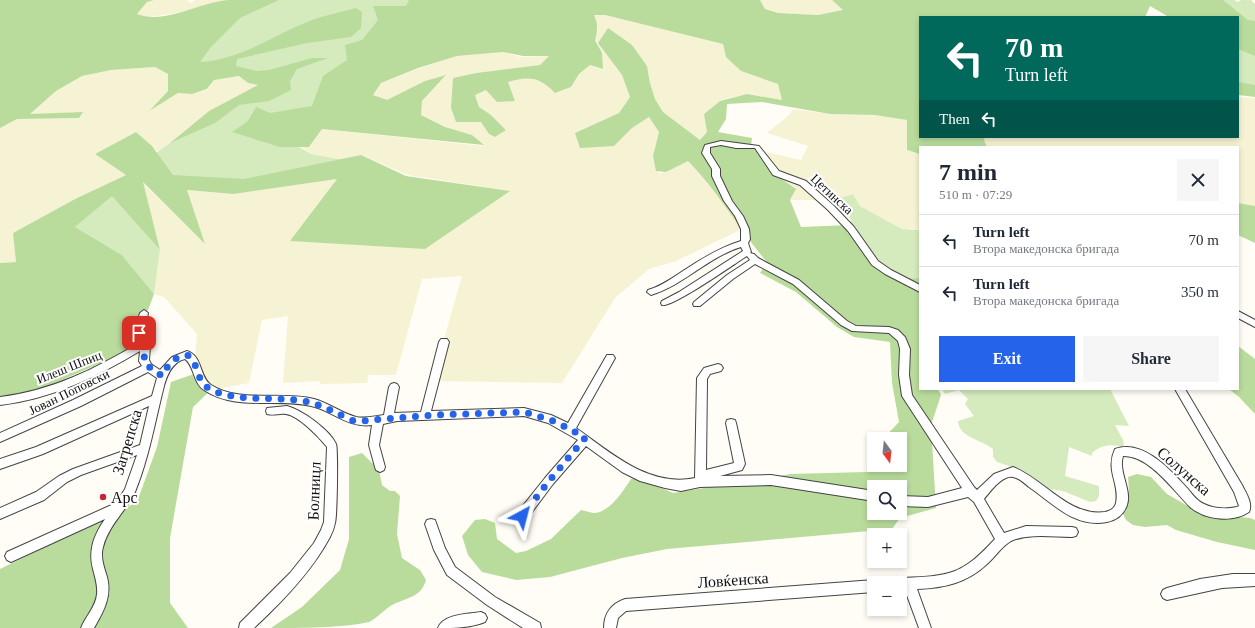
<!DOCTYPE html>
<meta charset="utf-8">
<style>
body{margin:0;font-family:"Times New Roman",serif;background:#f6f6f7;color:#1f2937;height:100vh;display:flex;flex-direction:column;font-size:15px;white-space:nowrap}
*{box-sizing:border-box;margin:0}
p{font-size:13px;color:#747a83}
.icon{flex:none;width:22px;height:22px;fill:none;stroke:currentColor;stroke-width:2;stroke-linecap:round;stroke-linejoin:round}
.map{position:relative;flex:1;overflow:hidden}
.sheet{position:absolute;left:919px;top:146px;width:320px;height:244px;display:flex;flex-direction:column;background:#fff;border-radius:0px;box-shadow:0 2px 6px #0003}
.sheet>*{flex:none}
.hud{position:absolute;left:919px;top:16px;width:320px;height:122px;border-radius:0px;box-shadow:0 2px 6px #0003;background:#00695c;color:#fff;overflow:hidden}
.needle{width:26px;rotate:165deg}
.tools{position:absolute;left:867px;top:432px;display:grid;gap:8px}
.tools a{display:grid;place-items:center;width:40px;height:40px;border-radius:0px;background:#fff;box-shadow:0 2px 6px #0003;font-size:20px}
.pin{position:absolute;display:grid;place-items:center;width:34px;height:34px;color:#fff;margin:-17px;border-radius:8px;box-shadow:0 2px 6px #0006}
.me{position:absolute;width:44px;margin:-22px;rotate:38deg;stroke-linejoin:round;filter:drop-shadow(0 0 3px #0008)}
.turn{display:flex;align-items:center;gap:14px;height:84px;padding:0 20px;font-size:18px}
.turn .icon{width:52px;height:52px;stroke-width:2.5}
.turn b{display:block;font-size:28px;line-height:34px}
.then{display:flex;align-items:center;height:38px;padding:0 20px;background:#0003;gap:8px;font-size:15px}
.round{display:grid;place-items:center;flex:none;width:42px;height:42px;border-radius:0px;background:#f6f6f7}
.head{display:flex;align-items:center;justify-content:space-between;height:68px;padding:0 20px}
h1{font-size:24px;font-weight:800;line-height:30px}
.primary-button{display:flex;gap:8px;margin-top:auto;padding:8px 20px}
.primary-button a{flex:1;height:46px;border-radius:0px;background:#2563eb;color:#fff;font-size:16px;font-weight:800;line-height:46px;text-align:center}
.primary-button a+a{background:#f6f6f7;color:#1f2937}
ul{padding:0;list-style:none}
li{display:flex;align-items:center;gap:12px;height:52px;padding:0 20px;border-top:1px solid #e0e1e3}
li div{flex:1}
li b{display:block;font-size:15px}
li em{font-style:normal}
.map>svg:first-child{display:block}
.farmland{fill:#f6f3d4}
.green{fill:#d5ebbd}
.forest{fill:#b9dc9c;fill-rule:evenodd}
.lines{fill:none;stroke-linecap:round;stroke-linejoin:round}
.street-casing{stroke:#444;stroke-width:2}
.street{fill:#fff;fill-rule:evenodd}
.route{stroke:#2563eb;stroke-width:7;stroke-dasharray:0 12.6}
.poi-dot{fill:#c4262e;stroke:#fff;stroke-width:1.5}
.labels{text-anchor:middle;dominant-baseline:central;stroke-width:4;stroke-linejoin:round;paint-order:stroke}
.street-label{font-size:13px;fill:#111;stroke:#fff}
.near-street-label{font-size:16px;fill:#111;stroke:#fff}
.near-poi-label{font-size:16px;fill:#111;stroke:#fff;text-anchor:start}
</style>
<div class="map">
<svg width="1255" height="628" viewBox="0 0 1255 628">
<rect width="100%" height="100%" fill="#fffdf5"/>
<!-- farmland -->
<path class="farmland" d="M154,0H187L191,3L195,0H227L172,14L147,17L137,14L147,2Z
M760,0H832L844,10L818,15L778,13L765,9Z
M594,15H605L723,44L726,57L741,71L778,84L783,100L747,94L721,100L704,114L707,132L700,140L663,112L655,99L650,83L647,66L608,28L598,43L622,75L630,97L619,113L575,133L614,146L632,128L649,117L659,132L653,156L659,174L688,161L705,178L742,229L676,261L649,269L615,298L562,383L432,381L462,276L422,279L396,375H369L367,383L320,384L319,381L283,383L288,316L262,320L249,383L211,390L194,374L197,334L164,297L154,294L160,250L142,182L204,243L187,190L233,194L338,179L291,241L510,191L408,175L361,155L342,160L311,154L300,146L309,147L322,129L483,146L472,135L445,127L420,115L422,101L446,76L386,101L373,95L381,83L414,70L457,56L503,52L520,57L550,56L540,65L476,73L453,78L489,134L495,137L506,130L491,115L479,107L475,95L486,90L515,101L508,82L523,77L544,82L557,93L571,87L579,74L590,65L603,69L598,43L595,39L598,30Z
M155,67L168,74V91L149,110L178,93L192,94L207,90L214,80L239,76L248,83L258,85L209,111L158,152L136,132L95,154L126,175L75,199L13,233L16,262L0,263V128L17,119L79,118L82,112L29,115L56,91L82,76L110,70Z
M1238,97L1255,98V206L1238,203V147H987L984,140L985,137H1238Z
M793,109L830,114L875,115L908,120L907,150L920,154V229H902L860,206L853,194L834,200H790L796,189L783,180L761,151L801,160L808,146L767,133L790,114Z"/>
<!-- green -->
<path class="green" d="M272,0H434L289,141L311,154L349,161L236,183L165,175L151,157L179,136L231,106L278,91L238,71L199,62L230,22Z
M1144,0H1234L1238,2L1241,0H1251L1255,4V90L1238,86V17Z
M853,194L860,206L902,229L920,230V278L894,280L873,264L850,225L851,220L834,200Z
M112,195L160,250L154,294L122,255L75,227Z
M942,389H1110L1129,426L1115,425L1123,440L1124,447C1112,444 1102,444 1092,453V456L1069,447L1065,476L1099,486V496L1096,501L1090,502L1063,491L1044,488L1012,467L997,462L993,457V449C983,440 959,438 958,421L974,416L965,404L968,399L959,390L945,394Z"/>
<!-- forest -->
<path class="forest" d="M0,0H154L147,2L137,14C165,25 200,2 228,0C245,0 262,0 279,0L240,18L211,47L200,62C241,60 275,34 312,20C326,15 342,12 356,8L362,12L361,28L351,37L307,43L237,59L236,66L257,71L269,70L312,58H328L297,69L290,81L291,90L269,101L239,105L215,123L170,143L209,111L258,85L248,83L239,76L214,80L207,89L192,94L178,93L149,111L168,91V74L155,67L111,70L82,76L56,91L30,114L83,112L79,118L17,119L0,128Z
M409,0H760L765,9L778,13L818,15L843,10L832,0H1223L1248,20L1255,21V56L1238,49V17H1169L1150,6L1145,17H920V137H985L984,140L987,147H920V154L907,150V120L875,115L830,114L762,102L727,104L726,119L718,132L752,138L751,146L761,151L783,180L796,189L790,200L801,227L850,225L873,264L894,279L920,278V389H938L941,395L931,425L936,508L900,518L892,529L667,549L622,558L550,577L516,580L482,572L468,555L462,536L475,520L485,519L495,523L497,539L516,553L526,551L551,539L581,510C585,511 589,512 593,513C610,513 623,491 631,479H640L673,493L791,474L866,472L880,465H900V439H883L899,422L892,383L890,342L854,337L837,327L796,292L760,273L767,262C739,230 719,192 688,161L666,172L656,171L653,156L659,132L649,117L632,128L614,146L580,148L575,133L619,113L630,97L622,75L598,43L608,28L632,45L647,66L650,83L655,99L663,112L700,140L707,132L704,114L720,101L747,94L782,100L778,84L741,71L726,57L723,44L605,15H594C598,24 598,30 595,40L602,53L603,69L590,65L579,74L571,87L555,93C539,77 529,76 508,82L515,101L497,102L486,90L475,95L479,107L491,115L506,130L495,137L489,134L481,122H456L451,108L453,78L476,73L540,65L549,56H523L503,52L457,56L418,68L381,83L373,95L387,100L425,81L446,75L422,101L421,115L445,127L472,135L484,145L322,129L309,147H280L232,132L248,121L256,107L270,113L312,106L323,76L347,60L345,45L362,40L378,20L373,6H406ZM874,487H900V513H874Z
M1238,82L1255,85V97L1238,95Z
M136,132L152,146L173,175L244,179L361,155L406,176L510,191L425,249L290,241L337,179L233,194L187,190L205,244L143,182L160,250L112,196L75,227L122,255L154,294L138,337L124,353L48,386L12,395L0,396V263L16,262L13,233L75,199L126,175L95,154Z
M1238,203L1255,206V243L1238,235Z
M1238,346L1255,359V414L1239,397L1229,389H1238Z
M194,374L211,390L193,407L170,538V603L188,628H0V569L137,502L157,447L171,382Z
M362,453L379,470L382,485L390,491H395L400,496L397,534L402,558L420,570L426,580C421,597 409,597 394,604C385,608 378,618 369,622C343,628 299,628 271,628L302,607L340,570L349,539V457Z
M1137,474L1151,477L1167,494L1200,513L1250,518L1255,520V550L1217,542L1176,530L1167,525L1145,527L1133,525L1126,520L1122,512C1131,502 1129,490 1128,477Z"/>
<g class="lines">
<defs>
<path id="street" d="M721,141L759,146L779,171L806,181L834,206L854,227L878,261L891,270L920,285V292L885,274L872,265L848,231L828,210L800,185L773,175L755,148H736L721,145L710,147V153L720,169V176L732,201L743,216L749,229L750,239L748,243L751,252L750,253L754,254L758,258L799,280L847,321L856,326L889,327L898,330L905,337L910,349L909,375L912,395L974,487L977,490L994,474L1013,467C1044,479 1069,517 1105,512C1110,511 1115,508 1116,503C1120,483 1105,471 1115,449C1144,439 1171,471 1188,489C1192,494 1197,501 1204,504C1214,509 1227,509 1237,507L1239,506L1234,492L1175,389H1185L1242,485C1246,493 1253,503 1249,512C1233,523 1205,520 1190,507C1173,490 1149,455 1123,456C1118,472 1132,489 1127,505C1124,514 1117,520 1107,522C1074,528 1054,504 1029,487C1024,483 1019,478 1013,477C1002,475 990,492 984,499L1004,533L1026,526L1072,527L1076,528L1078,532L1076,536L1072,537C1053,537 1029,533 1011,541C1002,546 995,557 987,564C967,583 944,588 917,589L931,628H919L905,590H900V583H894L896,580L900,578C949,576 961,576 995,539L974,502L968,497L928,507L900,506V496L928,497L962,488L902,396L899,375L900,349L898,341L889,333L852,331L841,325L793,284L755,264L733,279L700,306H694L693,304L694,302L727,275L750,260L747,256C734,264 672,308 662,305L661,303L662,301L679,292L743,251L741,247C708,257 684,285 651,295L647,292L648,290C662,286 674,277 686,269C703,258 721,247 741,241V229L735,216L724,201L712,176V169L702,153L705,145Z
M144,310L148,313L144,333L150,347L149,360L151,364L160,370L172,357L187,351C203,356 199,377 211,385C239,403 282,391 314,399C329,403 341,413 356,417C365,419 375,416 384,415L389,387L391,384L394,383L397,384L399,387L394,413L421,412L439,342L441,339H447L449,342L431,411L524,408L551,415L568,423L607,355H613L615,358L576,428C610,452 649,488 695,478L697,378L704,368L718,364L721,365L723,368L721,371L710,374L707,379L706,470L734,463L726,423L727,420L731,419L735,420L736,423L745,464L742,470L720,476L771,475L874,491V501L771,485L700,487L681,491L665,488L640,481L622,472L586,446L553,484L526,520L522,521L518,520L516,516L518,512L545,478L578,440L548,423L524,416L397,421L383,424L379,445L385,467L384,470L380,472L376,470L375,467L369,445L372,425C349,428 335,413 315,407C279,397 236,412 204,390C193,383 195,367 185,359C172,362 167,375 164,386C155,421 149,458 135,492C126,511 108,526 103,547C100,557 104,567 107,577C112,596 104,611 94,628H81C85,617 96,607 97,594C98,586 95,577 93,569C88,550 94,535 105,519L11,562L7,560L5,556L7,552L116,503L125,489L137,455L81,475L67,482L44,500L0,519V508L36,492L59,476L73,469L140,445L149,406L43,454L0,469V459L36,447L152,396L157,378L148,372L81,406L0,442V433L73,400L142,366L139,361L140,351C97,377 51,399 0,405V397C51,391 95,369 139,343L134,333L140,313Z
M1238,311L1255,320V327L1238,318Z
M287,406C302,410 330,430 336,444C338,448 337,517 335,523C334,528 332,533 330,537C312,571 282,602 254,628H239L240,623L290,573L314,543L321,530L324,522L327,447C319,437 299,416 286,414C279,413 274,416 267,414L266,411L267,408Z
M431,519L435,520L445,548L455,567L495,597L540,623L541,628H523L487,605L447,575L434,550L425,524L427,520Z
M1233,574H1255V586L1222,588L1167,600L1163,598L1161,594L1163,590L1167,588L1200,579Z
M874,580L879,583H874V592L626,611L618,618L616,628H604C604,613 611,604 625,599Z
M481,612L485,614L487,618L485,622C470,628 454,628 438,628C443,614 468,614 481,612Z"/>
</defs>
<!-- street casing -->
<use href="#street" class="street-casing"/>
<!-- street -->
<use href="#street" class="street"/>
</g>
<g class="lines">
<!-- route -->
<path class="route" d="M139,333L145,347L144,361L148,366L162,376C168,365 174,356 187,355C201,363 193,384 216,392C242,401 270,397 296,400C317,402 334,412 354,421H361L433,415L524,412L551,420L570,429L585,438L549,481L522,516"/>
</g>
<!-- markers -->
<circle class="poi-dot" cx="103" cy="497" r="4"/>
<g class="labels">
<!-- street labels -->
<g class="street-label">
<text transform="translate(832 194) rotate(43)">Цетинска</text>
<text transform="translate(69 367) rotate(-22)">Илеш Шпиц</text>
<text transform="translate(69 392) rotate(-26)">Јован Поповски</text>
</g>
<!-- near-street labels -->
<g class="near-street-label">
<text transform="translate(127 442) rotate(-73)">Загрепска</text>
<text transform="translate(1184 471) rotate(41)">Солунска</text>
<text transform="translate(314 491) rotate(-88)">Болницл</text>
<text transform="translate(733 580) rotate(-4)">Ловќенска</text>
</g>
<!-- near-poi labels -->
<g class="near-poi-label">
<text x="111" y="497">Арс</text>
</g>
</g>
</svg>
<div class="tools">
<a><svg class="needle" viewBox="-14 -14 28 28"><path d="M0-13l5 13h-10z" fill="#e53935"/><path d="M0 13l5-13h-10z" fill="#747a83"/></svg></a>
<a><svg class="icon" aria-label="search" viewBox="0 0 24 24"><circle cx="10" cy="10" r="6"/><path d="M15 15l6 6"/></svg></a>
<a>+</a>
<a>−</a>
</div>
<div class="pin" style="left:139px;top:333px;background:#d93025"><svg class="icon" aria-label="arrive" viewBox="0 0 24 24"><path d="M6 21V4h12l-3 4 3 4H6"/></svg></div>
<svg class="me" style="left:522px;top:516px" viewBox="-20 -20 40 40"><path d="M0-17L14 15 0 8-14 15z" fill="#2563eb" stroke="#fff" stroke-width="4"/></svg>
<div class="hud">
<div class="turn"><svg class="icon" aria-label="left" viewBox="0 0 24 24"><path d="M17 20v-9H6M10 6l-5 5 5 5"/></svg><div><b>70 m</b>Turn left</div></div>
<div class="then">Then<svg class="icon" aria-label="left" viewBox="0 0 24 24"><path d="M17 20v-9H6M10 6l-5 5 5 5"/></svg></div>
</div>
<section class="sheet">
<div class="head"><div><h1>7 min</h1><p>510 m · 07:29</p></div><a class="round"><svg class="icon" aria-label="close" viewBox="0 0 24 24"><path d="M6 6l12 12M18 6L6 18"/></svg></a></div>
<ul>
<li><svg class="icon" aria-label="left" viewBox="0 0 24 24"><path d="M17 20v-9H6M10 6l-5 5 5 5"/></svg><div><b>Turn left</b><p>Втора македонска бригада</p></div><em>70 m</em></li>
<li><svg class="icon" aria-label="left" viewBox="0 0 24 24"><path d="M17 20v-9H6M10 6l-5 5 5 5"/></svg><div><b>Turn left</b><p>Втора македонска бригада</p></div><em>350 m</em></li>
</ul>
<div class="primary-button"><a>Exit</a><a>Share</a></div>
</section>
</div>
